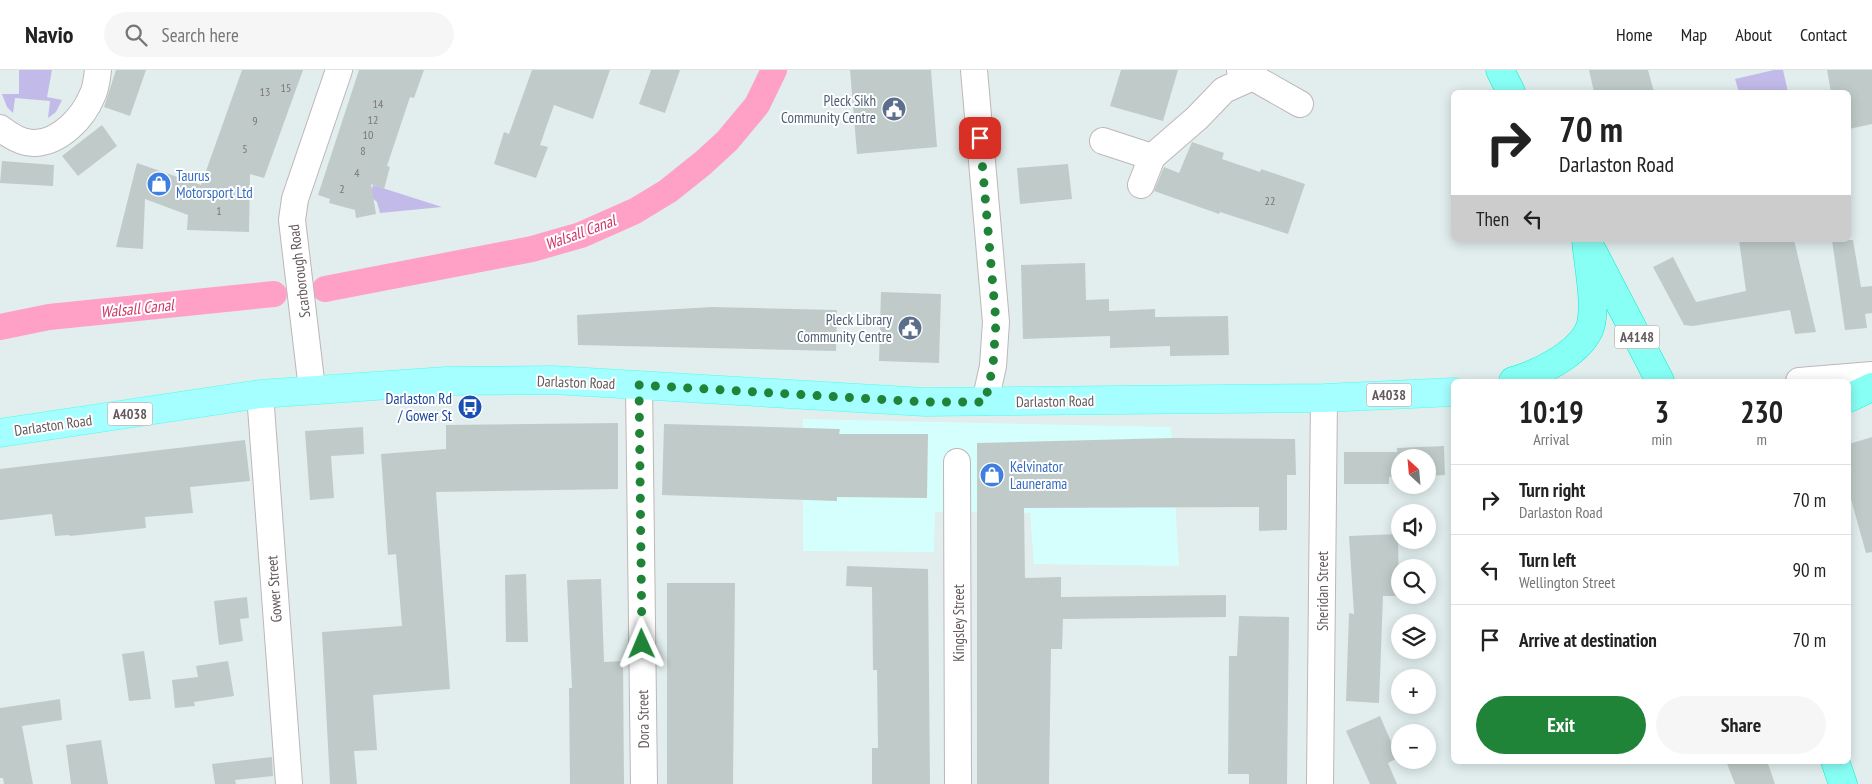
<!DOCTYPE html>
<meta charset="utf-8">
<style>
body{margin:0;font-family:"PT Sans Narrow",sans-serif;background:#f6f6f6;color:#222;height:100vh;display:flex;flex-direction:column;font-size:19px;white-space:nowrap}
*{box-sizing:border-box;margin:0}
p{font-size:16px;color:#767676}
.icon{flex:none;width:28px;height:28px;fill:none;stroke:currentColor;stroke-width:2;stroke-linecap:round;stroke-linejoin:round}
.map{position:relative;flex:1;overflow:hidden}
.sheet{position:absolute;left:1451px;top:309px;width:400px;height:385px;display:flex;flex-direction:column;background:#fff;border-radius:8px;box-shadow:0 2px 12px #0003}
.sheet>*{flex:none}
.guide{position:absolute;left:1451px;top:20px;width:400px;height:152px;border-radius:8px;box-shadow:0 2px 12px #0003;background:#fff;color:#222;overflow:hidden}
.needle{width:32px;rotate:334deg}
.buttons{position:absolute;left:1391px;top:379px;display:grid;gap:10px}
.buttons a{display:grid;place-items:center;width:45px;height:45px;border-radius:50%;background:#fff;box-shadow:0 2px 12px #0003;font-size:25px}
.pin{position:absolute;display:grid;place-items:center;width:42px;height:42px;color:#fff;margin:-21px;border-radius:10px;box-shadow:0 2px 8px #0006}
.me{position:absolute;width:55px;margin:-28px;rotate:359deg;stroke-linejoin:round;filter:drop-shadow(0 0 4px #0008)}
.turn{display:flex;align-items:center;gap:18px;height:105px;padding:0 25px;font-size:22px}
.turn .icon{width:65px;height:65px;stroke-width:2.5}
.turn b{display:block;font-size:35px;line-height:42px}
.then{display:flex;align-items:center;height:48px;padding:0 25px;background:#0003;gap:10px;font-size:19px}
.eta{display:flex;justify-content:space-evenly;align-items:center;height:85px;text-align:center}
.eta b{font-size:30px;font-weight:800;line-height:35px}
.action{display:flex;gap:10px;margin-top:auto;padding:10px 25px}
.action a{flex:1;height:58px;border-radius:30px;background:#1f8338;color:#fff;font-size:20px;font-weight:800;line-height:58px;text-align:center}
.action a+a{background:#f6f6f6;color:#222}
ul{padding:0;list-style:none}
li{display:flex;align-items:center;gap:15px;height:70px;padding:0 25px;border-top:1px solid #e0e0e0}
li div{flex:1}
li b{display:block;font-size:19px}
li em{font-style:normal}
header{display:flex;align-items:center;gap:30px;box-sizing:border-box;height:70px;padding:0 25px;background:#fff;border-bottom:1px solid #e0e0e0}
header strong{font-size:24px}
nav{display:flex;gap:28px;margin-inline-start:auto;font-size:18px}
.search{width:350px;height:45px;background:#f6f6f6;display:flex;align-items:center;gap:12px;box-sizing:border-box;padding:0 18px;border-radius:28px;color:#767676;font-size:19px}
.map>svg:first-child{display:block}
.commercial{fill:#d5fffc}
.green{fill:#c2bae9}
.lines{fill:none;stroke-linecap:round;stroke-linejoin:round}
.canal{stroke:#ffa0c6;stroke-width:26}
.building{fill:#c0cbc9}
.minor-casing{stroke:#bfb6b8;stroke-width:28}
.major-casing{stroke:#49ffea;stroke-width:29}
.highway-casing{stroke:#00efcc;stroke-width:29}
.minor{stroke:#fff;stroke-width:26}
.major{stroke:#a5feff;stroke-width:28}
.highway{stroke:#87fff5;stroke-width:28}
.route{stroke:#1f8338;stroke-width:9;stroke-dasharray:0 16.2}
.labels{text-anchor:middle;dominant-baseline:central;stroke-width:4;stroke-linejoin:round;paint-order:stroke}
.number-label{font-size:12px;fill:#7b7677}
.shield{fill:#fff;stroke:#928b8d;stroke-width:1}
.shield-label{font-size:14px;font-weight:bold;fill:#64595c}
.service-label{font-size:15px;fill:#4e5e75;stroke:#fff;text-anchor:end}
.shop-label{font-size:15px;fill:#366cbe;stroke:#fff;text-anchor:start}
.street-label{font-size:15px;fill:#64595c;stroke:#fff}
.transit-label{font-size:15px;fill:#164399;stroke:#fff;text-anchor:end}
.water-label{font-size:16px;font-style:italic;fill:#ce3767;stroke:#fff}
</style>
<header>
<strong>Navio</strong>
<div class="search"><svg class="icon" aria-label="search" viewBox="0 0 24 24"><circle cx="10" cy="10" r="6"/><path d="M15 15l6 6"/></svg>Search here</div>
<nav><a>Home</a><a>Map</a><a>About</a><a>Contact</a></nav>
</header>
<div class="map">
<svg width="1872" height="714" viewBox="0 0 1872 714">
<rect width="100%" height="100%" fill="#e1eeed"/>
<!-- commercial -->
<path class="commercial" d="M803,349L1171,357L1179,496L1034,494L1030,443L935,442L934,482L803,481Z"/>
<!-- green -->
<path class="green" d="M19,0H52L47,27L62,30L56,42L48,48L50,31L15,28L13,43L7,37L2,24H19Z
M1774,0H1783L1788,22H1739L1735,9Z
M373,115L442,137L380,143L377,132L370,126Z"/>
<g class="lines">
<!-- canal -->
<path class="canal" d="M325,219L532,179L581,165L635,141L668,121L703,93L727,71L757,35L774,0
M0,257L49,247L274,224"/>
</g>
<!-- building -->
<path class="building" d="M116,0H146L130,46L104,37Z
M242,0H303L264,108L250,104L249,162L187,160L188,145L145,129L143,179L116,177L137,93L201,115Z
M359,0H424L414,28L410,27L387,96L390,97L384,119L371,114L376,144L356,148L355,140L329,133L330,129L318,125Z
M532,0H610L593,49L554,35L540,75L548,77L536,108L494,94L504,62L509,64Z
M651,0H680L665,43L639,34Z
M850,0H931L937,77L857,84Z
M1121,0H1178L1163,51L1110,36Z
M1589,0H1648L1654,22H1594Z
M1827,0H1872V54L1849,59V22H1831Z
M102,55L117,76L78,106L62,86Z
M1192,72L1224,83L1222,89L1260,102L1261,99L1305,114L1288,164L1220,142L1219,144L1154,121L1164,97L1179,103Z
M2,91L54,95L53,116L0,113Z
M1068,94L1072,129L1020,134L1017,98Z
M1739,170H1794L1816,262L1795,264L1790,240L1693,256L1684,255L1653,197L1673,187L1696,232L1746,221Z
M1832,170H1853L1861,217L1872,216V243L1865,244L1867,258L1845,260Z
M1085,193L1086,230L1109,229V241L1155,239V247L1228,246L1229,285L1170,286V276L1110,278V266L1023,269L1021,195Z
M881,222L941,224L939,293L879,291Z
M712,237L837,240L836,281L578,275L577,245Z
M618,353V419L436,422L450,619L373,625L377,680L354,681L357,714H330L322,562L402,556L396,484L388,485L381,384L446,379V355Z
M664,354L840,359L839,364H928L927,428L837,427V431L662,425Z
M363,357L364,384L331,386L334,428L310,430L305,361Z
M1872,367V482L1866,483L1849,422V374Z
M1172,368L1295,369L1296,405H1287V460L1259,461V437L1024,438L1025,508L1061,507V527L1226,525V547L1063,549L1062,579H1051L1049,714H977V373Z
M245,370L250,411L190,417L193,443L145,447L146,458L70,466L69,465L55,466L52,444L0,450V399Z
M1444,376L1445,405L1428,406V388H1400V407H1389V414H1344V382H1397V378Z
M1398,464L1399,526H1383L1379,633L1346,631L1349,543L1354,544L1349,466Z
M847,496L928,499L930,714H872V678H878L877,600H873L872,517L846,516Z
M526,504L528,572H506L505,505Z
M601,509L604,592L623,591L624,714H570L569,618H572L567,510Z
M667,513H735L733,714H667Z
M247,527L249,548L240,549L243,571L219,575L214,531Z
M1239,546L1289,547L1287,714H1249V704H1228L1229,586H1237Z
M144,581L151,629L129,631L122,584Z
M228,591L234,626L194,632L195,636L175,638L172,610L198,607L196,596Z
M60,629L62,650L22,656L33,714H4L3,708H0V638Z
M1380,646L1398,688L1388,693L1397,714H1370L1346,661Z
M101,670L108,714H71L66,675Z
M272,687L273,706L235,710L236,714H215L212,694Z
M1726,691H1767L1775,714H1735Z"/>
<g class="lines">
<defs>
<path id="minor" d="M974,0L996,252L993,296L985,332
M1240,0L1300,34
M0,58C9,65 22,74 35,73C60,72 83,48 92,26C96,19 97,8 98,0
M1103,71L1152,87
M1141,115L1152,87L1197,48L1224,20L1253,7
M1799,311L1872,305
M639,315L644,714
M312,319L292,150L295,129L339,0
M260,324L289,714
M957,392L958,714
M1320,714L1324,328"/>
<path id="major" d="M0,363L260,324L446,311L553,310L925,332L1324,328L1454,322"/>
<path id="highway" d="M1500,0L1511,22
M1593,182L1660,311
M1513,311C1538,304 1584,282 1591,254C1596,230 1588,195 1586,170
M1849,328L1872,317
M1835,691L1843,714"/>
</defs>
<!-- minor casing -->
<use href="#minor" class="minor-casing"/>
<!-- major casing -->
<use href="#major" class="major-casing"/>
<!-- highway casing -->
<use href="#highway" class="highway-casing"/>
<!-- minor -->
<use href="#minor" class="minor"/>
<!-- major -->
<use href="#major" class="major"/>
<!-- highway -->
<use href="#highway" class="highway"/>
</g>
<g class="lines">
<!-- route -->
<path class="route" d="M642,574L639,315L925,332H985L993,296L996,252L980,68"/>
</g>
<!-- icons -->
<defs>
<symbol id="civic-disc" viewBox="-11 -11 22 22"><circle r="9.5" fill="#5c6f8a" stroke="#fff"/><path d="M-.6-6.5H3V-4.5H.6V-3L4-1V1h2V6H-6V1h2V-1L-.6-3ZM-1.2 2.5V6h2.4V2.5Z" fill="#fff"/></symbol>
<symbol id="shop-disc" viewBox="-11 -11 22 22"><circle r="9.5" fill="#3f7fe0" stroke="#fff"/><path d="M-5-2.5h2.3a2.7 3.5 0 0 1 5.4 0H5L5.5 6h-11ZM-1.5-2.5h3a1.5 2.3 0 0 0-3 0Z" fill="#fff"/></symbol>
<symbol id="bus-disc" viewBox="-11 -11 22 22"><circle r="9.5" fill="#1a4fb4" stroke="#fff"/><path d="M-5-6H5V4H4V6H2V4H-2V6H-4V4H-5ZM-3.5-4V0h7V-4ZM-3.5 1.2v1.5H-2V1.2ZM2 1.2v1.5H3.5V1.2Z" fill="#fff"/></symbol>
</defs>
<g fill-rule="evenodd">
<use href="#civic-disc" x="880" y="25" width="28" height="28"/>
<use href="#shop-disc" x="145" y="100" width="28" height="28"/>
<use href="#civic-disc" x="896" y="244" width="28" height="28"/>
<use href="#bus-disc" x="456" y="323" width="28" height="28"/>
<use href="#shop-disc" x="978" y="391" width="28" height="28"/>
</g>
<g class="labels">
<!-- number labels -->
<g class="number-label">
<text x="286" y="17">15</text>
<text x="265" y="21">13</text>
<text x="378" y="33">14</text>
<text x="373" y="49">12</text>
<text x="255" y="50">9</text>
<text x="368" y="64">10</text>
<text x="245" y="78">5</text>
<text x="363" y="80">8</text>
<text x="357" y="102">4</text>
<text x="342" y="118">2</text>
<text x="1270" y="130">22</text>
<text x="219" y="140">1</text>
</g>
<!-- shield labels -->
<g class="shield">
<rect x="1614.5" y="255.5" width="45" height="23" rx="4"/>
<rect x="1366.5" y="313.5" width="45" height="23" rx="4"/>
<rect x="107.5" y="332.5" width="45" height="23" rx="4"/>
</g>
<g class="shield-label">
<text x="1637" y="267">A4148</text>
<text x="1389" y="325">A4038</text>
<text x="130" y="344">A4038</text>
</g>
<!-- service labels -->
<g class="service-label">
<text x="876" y="30">Pleck Sikh<tspan x="876" dy="17">Community Centre</tspan></text>
<text x="892" y="249">Pleck Library<tspan x="892" dy="17">Community Centre</tspan></text>
</g>
<!-- shop labels -->
<g class="shop-label">
<text x="176" y="105">Taurus<tspan x="176" dy="17">Motorsport Ltd</tspan></text>
<text x="1010" y="396">Kelvinator<tspan x="1010" dy="17">Launerama</tspan></text>
</g>
<!-- street labels -->
<g class="street-label">
<text transform="translate(299 201) rotate(-97)">Scarborough Road</text>
<text transform="translate(576 312) rotate(2)">Darlaston Road</text>
<text transform="translate(1055 331) rotate(-1)">Darlaston Road</text>
<text transform="translate(53 355) rotate(-8)">Darlaston Road</text>
<text transform="translate(274 519) rotate(-94)">Gower Street</text>
<text transform="translate(1322 521) rotate(-90)">Sheridan Street</text>
<text transform="translate(958 553) rotate(-90)">Kingsley Street</text>
<text transform="translate(643 649) rotate(-91)">Dora Street</text>
</g>
<!-- transit labels -->
<g class="transit-label">
<text x="452" y="328">Darlaston Rd<tspan x="452" dy="17">/ Gower St</tspan></text>
</g>
<!-- water labels -->
<g class="water-label">
<text transform="translate(580 162) rotate(-20)">Walsall Canal</text>
<text transform="translate(137 238) rotate(-6)">Walsall Canal</text>
</g>
</g>
</svg>
<div class="buttons">
<a><svg class="needle" viewBox="-14 -14 28 28"><path d="M0-13l5 13h-10z" fill="#e53935"/><path d="M0 13l5-13h-10z" fill="#767676"/></svg></a>
<a><svg class="icon" aria-label="sound" viewBox="0 0 24 24"><path d="M4 9h4l5-4v14l-5-4H4zM17 9q2 3 0 6"/></svg></a>
<a><svg class="icon" aria-label="search" viewBox="0 0 24 24"><circle cx="10" cy="10" r="6"/><path d="M15 15l6 6"/></svg></a>
<a><svg class="icon" aria-label="layers" viewBox="0 0 24 24"><path d="M12 4l9 5-9 5-9-5zM3 14l9 5 9-5"/></svg></a>
<a>+</a>
<a>−</a>
</div>
<div class="pin" style="left:980px;top:68px;background:#d93025"><svg class="icon" aria-label="arrive" viewBox="0 0 24 24"><path d="M6 21V4h12l-3 4 3 4H6"/></svg></div>
<svg class="me" style="left:642px;top:574px" viewBox="-20 -20 40 40"><path d="M0-17L14 15 0 8-14 15z" fill="#1f8338" stroke="#fff" stroke-width="4"/></svg>
<div class="guide">
<div class="turn"><svg class="icon" aria-label="right" viewBox="0 0 24 24"><path d="M7 20v-9h11M14 6l5 5-5 5"/></svg><div><b>70 m</b>Darlaston Road</div></div>
<div class="then">Then<svg class="icon" aria-label="left" viewBox="0 0 24 24"><path d="M17 20v-9H6M10 6l-5 5 5 5"/></svg></div>
</div>
<section class="sheet">
<div class="eta">
<div><b>10:19</b><p>Arrival</p></div>
<div><b>3</b><p>min</p></div>
<div><b>230</b><p>m</p></div>
</div>
<ul>
<li><svg class="icon" aria-label="right" viewBox="0 0 24 24"><path d="M7 20v-9h11M14 6l5 5-5 5"/></svg><div><b>Turn right</b><p>Darlaston Road</p></div><em>70 m</em></li>
<li><svg class="icon" aria-label="left" viewBox="0 0 24 24"><path d="M17 20v-9H6M10 6l-5 5 5 5"/></svg><div><b>Turn left</b><p>Wellington Street</p></div><em>90 m</em></li>
<li><svg class="icon" aria-label="arrive" viewBox="0 0 24 24"><path d="M6 21V4h12l-3 4 3 4H6"/></svg><div><b>Arrive at destination</b></div><em>70 m</em></li>
</ul>
<div class="action"><a>Exit</a><a>Share</a></div>
</section>
</div>
